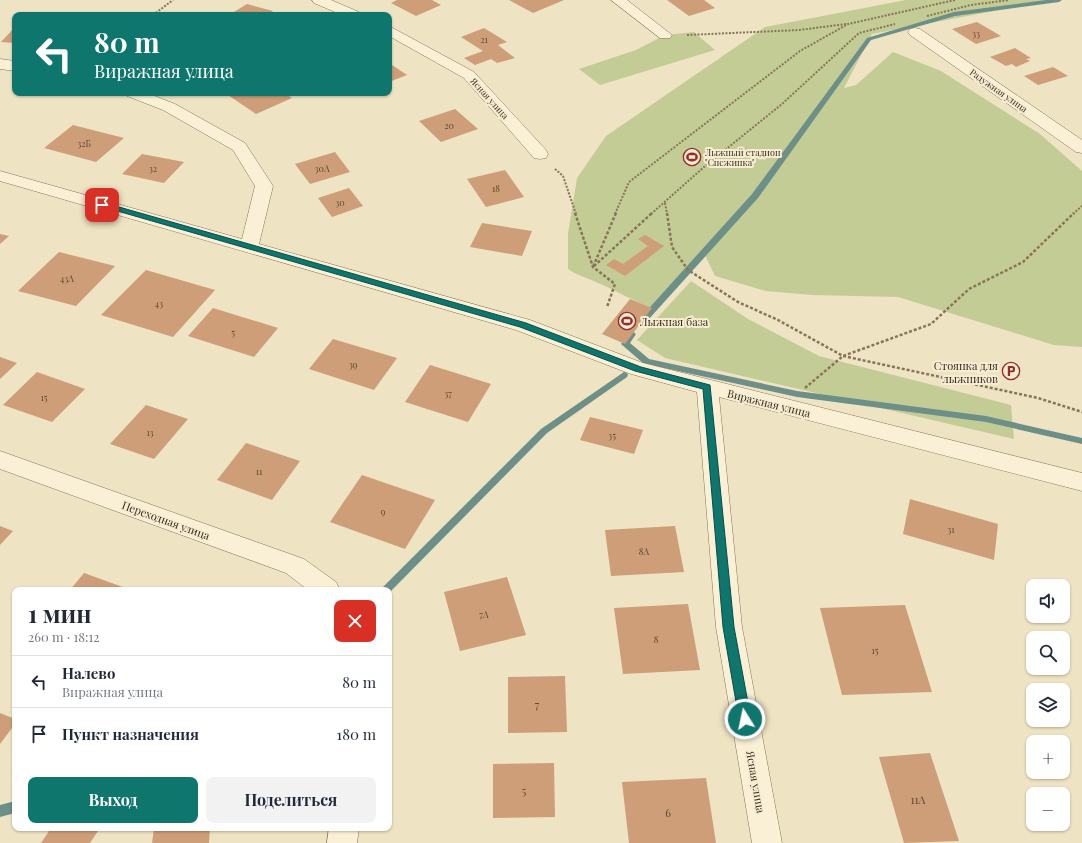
<!DOCTYPE html>
<html lang="ru">
<meta charset="utf-8">
<style>
body{margin:0;font-family:"Playfair Display",serif;background:#f2f2f3;color:#1f2937;height:100vh;display:flex;flex-direction:column;font-size:15px;white-space:nowrap}
*{box-sizing:border-box;margin:0}
p{font-size:13px;color:#747a83}
.icon{flex:none;width:22px;height:22px;fill:none;stroke:currentColor;stroke-width:2;stroke-linecap:round;stroke-linejoin:round}
.map{position:relative;flex:1;overflow:hidden}
.side{position:absolute;left:12px;top:587px;width:380px;height:244px;display:flex;flex-direction:column;background:#fff;border-radius:8px;box-shadow:0 1px 3px #0004}
.side>*{flex:none}
.banner{position:absolute;left:12px;top:12px;width:380px;height:84px;border-radius:8px;box-shadow:0 1px 3px #0004;background:#0f766e;color:#fff;overflow:hidden}
.controls{position:absolute;left:1026px;top:579px;display:grid;gap:8px}
.controls a{display:grid;place-items:center;width:44px;height:44px;border-radius:8px;background:#fff;box-shadow:0 1px 3px #0004;font-size:20px}
.pin{position:absolute;display:grid;place-items:center;width:34px;height:34px;color:#fff;margin:-17px;border-radius:8px;box-shadow:0 2px 6px #0006}
.me{position:absolute;width:44px;margin:-22px;rotate:350deg;stroke-linejoin:round;filter:drop-shadow(0 0 3px #0008)}
.turn{display:flex;align-items:center;gap:14px;height:84px;padding:0 16px;font-size:18px}
.turn .icon{width:52px;height:52px;stroke-width:2.5}
.turn b{display:block;font-size:28px;line-height:34px}
.round{display:grid;place-items:center;flex:none;width:42px;height:42px;border-radius:8px;background:#f2f2f3}
.overview{display:flex;align-items:center;justify-content:space-between;height:68px;padding:0 16px}
h1{font-size:24px;font-weight:700;line-height:30px}
.action{display:flex;gap:8px;margin-top:auto;padding:8px 16px}
.action a{flex:1;height:46px;border-radius:8px;background:#0f766e;color:#fff;font-size:16px;font-weight:700;line-height:46px;text-align:center}
.action a+a{background:#f2f2f3;color:#1f2937}
ul{padding:0;list-style:none}
li{display:flex;align-items:center;gap:12px;height:52px;padding:0 16px;border-top:1px solid #e0e1e3}
li div{flex:1}
li b{display:block;font-size:15px}
li em{font-style:normal}
.map>svg:first-child{display:block}
.green{fill:#c4cc96}
.lines{fill:none;stroke-linecap:round;stroke-linejoin:round}
.stream{fill:#6c8f87;fill-rule:evenodd}
.building{fill:#cd9e78}
.street-casing{stroke:#887459;stroke-width:1}
.path-far1{stroke:#887459;stroke-width:2;stroke-dasharray:2 1.5;stroke-linecap:butt}
.path{stroke:#887459;stroke-width:2.5;stroke-dasharray:3 2;stroke-linecap:butt}
.street{fill:#f9f0d6;fill-rule:evenodd}
.route{fill:#0f766e;stroke:#0a4d48}
.labels{text-anchor:middle;dominant-baseline:central;stroke-width:4;stroke-linejoin:round;paint-order:stroke}
.number-label{font-size:9px;fill:#5d4834}
.far-street-label{font-size:9px;fill:#382b1e;stroke:#f6edd2}
.far-poi-label{font-size:9px;fill:#382b1e;stroke:#f6edd2;text-anchor:start}
.poi-label{font-size:11px;fill:#382b1e;stroke:#f6edd2;text-anchor:start}
.street-label{font-size:11px;fill:#382b1e;stroke:#f6edd2}
.near-number-label{font-size:11px;fill:#5d4834}
</style>
<div class="map">
<svg width="1082" height="843" viewBox="0 0 1082 843">
<rect width="100%" height="100%" fill="#eee3c2"/>
<!-- green -->
<path class="green" d="M906,0H1052L872,34L844,88L856,85L893,52L941,71L1040,134L1082,171V347L1054,345L898,297L812,295L766,291L715,276L704,253L652,308C633,301 617,291 598,283C586,277 580,277 568,269V234L577,178L606,136L765,27Z
M694,32L715,50L600,85L579,69L636,50L665,35Z
M691,281L748,319L819,356L1011,405L1014,439L665,358L637,340Z"/>
<g class="lines">
<!-- stream -->
<path class="stream" d="M1046,0H1062L1059,2L955,16L871,40L758,198L648,320H642L641,318L642,316L752,194L867,38L954,12Z
M632,331L636,334L630,343L649,359L797,391L986,416L1082,438V444L986,422L797,397L646,364L643,363L621,344L629,332Z
M624,372L627,373L628,375L627,377L547,433L389,593V590H380L541,429Z
M15,801V813L0,817V805Z"/>
</g>
<!-- building -->
<path class="building" d="M397,0H432L441,5L416,16L391,3Z
M509,0H564L533,13Z
M667,0H704L715,8L689,16Z
M247,4L273,11L268,15H229Z
M977,22L1001,36L976,44L952,29Z
M15,27V43L1,42Z
M484,28L507,42L498,45L515,58L497,63L491,59L475,65L464,58L483,51L461,37Z
M1015,48L1031,58L1026,59L1030,61L1016,67L1012,64L1006,66L990,57Z
M389,63L407,75L389,82Z
M1053,67L1068,76L1038,85L1024,76Z
M225,93H284L292,98L256,114Z
M455,109L478,129L441,142L419,121Z
M73,125L124,138L96,162L44,148Z
M335,152L350,172L310,184L295,164Z
M142,154L184,162L164,183L122,174Z
M505,170L524,197L486,207L467,179Z
M349,188L363,206L332,217L318,198Z
M482,223L532,231L522,256L470,247Z
M0,234L9,236L0,244Z
M645,235L664,246L625,276L606,265L614,259L623,264L648,246L638,239Z
M59,252L115,266L76,306L18,291Z
M146,270L215,290L173,337L101,315Z
M630,299L652,308L625,344L602,334Z
M213,308L278,328L254,357L188,336Z
M333,339L397,358L374,390L309,369Z
M0,357L17,363L0,379Z
M430,365L491,384L468,422L405,402Z
M37,372L85,389L52,422L3,405Z
M146,405L188,419L154,459L110,444Z
M590,417L643,430L634,454L580,440Z
M246,443L300,461L272,500L217,480Z
M362,475L435,500L405,549L330,522Z
M910,499L998,524L994,560L903,534Z
M0,526L13,531L0,545Z
M675,526L684,572L611,576L605,530Z
M84,573L131,590H70Z
M507,577L526,635L460,651L444,592Z
M688,604L700,670L623,674L614,608Z
M905,605L932,692L842,695L820,608Z
M565,676L567,732L508,733V677Z
M0,713L15,719V724L0,744Z
M930,753L959,841L904,843L879,757Z
M554,763L555,817L493,818V764Z
M706,778L716,843H629L622,782Z
M51,828H100L90,843H41Z
M154,828H210L209,843H152Z"/>
<g class="lines">
<defs>
<path id="street" d="M312,0H331L359,12L361,15H342L314,3Z
M611,0H627L672,35L670,38H660Z
M389,26L474,72L546,150L548,154L546,158L540,159L534,158L464,78L389,36Z
M915,28L920,29L1082,140V153L1076,152L910,35L908,32L910,29Z
M0,59L15,61V71L0,69Z
M125,93H147L175,104L245,143L273,186L259,244L530,320L643,363L1082,473V491L719,397L742,627L782,843H752L716,627L697,392L631,374L516,330L0,181V171L242,239L255,186L233,150L163,110L127,96Z
M0,451L304,559L336,582L340,590H308L286,573L0,469Z
M329,828H359L357,843H327Z"/>
</defs>
<!-- street casing -->
<use href="#street" class="street-casing"/>
<!-- path-far1 -->
<path class="path-far1" d="M153,15L173,0
M927,16L971,5L1009,0
M687,35L799,30L846,24
M555,169L563,176L576,214
M665,203L667,214
M615,214L629,182L800,51L848,24L955,0
M651,214L704,167L782,104L859,33L895,24
M1073,214L1082,206"/>
<!-- path -->
<path class="path" d="M575,213L593,267L615,284L607,307
M616,213L593,267L652,213
M667,213L672,247L688,270L738,302L778,320L843,356L1038,398L1082,412
M805,388L843,356L931,324L969,289L1023,262L1074,213"/>
<!-- street -->
<use href="#street" class="street"/>
</g>
<!-- route -->
<path class="route" d="M100,203H105L526,323L641,367L710,385L734,627L751,719L749,723L745,725L741,723L739,719L723,627L703,389L635,371L520,327L100,206Z"/>
<!-- icons -->
<defs>
<symbol id="stadium-ring" viewBox="-11 -11 22 22"><circle r="9.5" fill="#f6edd2" stroke="#982c29" stroke-width="1.5"/><path d="M0-5a6.5 5 0 1 0 0 10a6.5 5 0 1 0 0-10ZM-3.5-1.8h7v3.6h-7Z" fill="#982c29"/></symbol>
<symbol id="parking-ring" viewBox="-11 -11 22 22"><circle r="9.5" fill="#f6edd2" stroke="#982c29" stroke-width="1.5"/><path d="M-3.5-5.5H1a3.5 3.5 0 0 1 0 7H-1V5.5H-3.5ZM-1-3.4V-.6H.8a1.4 1.4 0 0 0 0-2.8Z" fill="#982c29"/></symbol>
</defs>
<g fill-rule="evenodd">
<use href="#stadium-ring" x="682" y="147" width="20" height="20"/>
<use href="#stadium-ring" x="617" y="311" width="20" height="20"/>
<use href="#parking-ring" x="1001" y="361" width="20" height="20"/>
</g>
<g class="labels">
<!-- number labels -->
<g class="number-label">
<text x="976" y="33">33</text>
<text x="484" y="39">21</text>
<text x="449" y="125">20</text>
<text x="84" y="143">32Б</text>
<text x="153" y="168">32</text>
<text x="322" y="168">30А</text>
<text x="496" y="188">18</text>
<text x="340" y="202">30</text>
<text x="67" y="278">43А</text>
<text x="159" y="303">43</text>
<text x="233" y="332">5</text>
<text x="353" y="364">39</text>
<text x="448" y="393">37</text>
<text x="44" y="397">15</text>
<text x="150" y="432">13</text>
<text x="612" y="435">35</text>
<text x="259" y="471">11</text>
<text x="383" y="511">9</text>
<text x="951" y="529">31</text>
<text x="644" y="551">8А</text>
<text x="484" y="614">7А</text>
<text x="656" y="639">8</text>
<text x="875" y="650">15</text>
</g>
<!-- far-street labels -->
<g class="far-street-label">
<text transform="translate(999 90) rotate(35)">Радужная улица</text>
<text transform="translate(490 98) rotate(48)">Ясная улица</text>
</g>
<!-- far-poi labels -->
<g class="far-poi-label">
<text x="705" y="152">Лыжный стадион<tspan x="705" dy="10">"Снежинка"</tspan></text>
</g>
<!-- poi labels -->
<g class="poi-label">
<text x="640" y="321">Лыжная база</text>
<text x="998" y="365" text-anchor="end">Стоянка для<tspan x="998" dy="13">лыжников</tspan></text>
</g>
<!-- street labels -->
<g class="street-label">
<text transform="translate(769 403) rotate(14)">Виражная улица</text>
<text transform="translate(166 520) rotate(20)">Переходная улица</text>
<text transform="translate(756 782) rotate(80)">Ясная улица</text>
</g>
<!-- near-number labels -->
<g class="near-number-label">
<text x="537" y="704">7</text>
<text x="524" y="790">5</text>
<text x="918" y="799">11А</text>
<text x="668" y="812">6</text>
</g>
</g>
</svg>
<div class="controls">
<a><svg class="icon" aria-label="sound" viewBox="0 0 24 24"><path d="M4 9h4l5-4v14l-5-4H4zM17 9q2 3 0 6"/></svg></a>
<a><svg class="icon" aria-label="search" viewBox="0 0 24 24"><circle cx="10" cy="10" r="6"/><path d="M15 15l6 6"/></svg></a>
<a><svg class="icon" aria-label="layers" viewBox="0 0 24 24"><path d="M12 4l9 5-9 5-9-5zM3 14l9 5 9-5"/></svg></a>
<a>+</a>
<a>−</a>
</div>
<div class="pin" style="left:102px;top:205px;background:#d93025"><svg class="icon" aria-label="arrive" viewBox="0 0 24 24"><path d="M6 21V4h12l-3 4 3 4H6"/></svg></div>
<svg class="me" style="left:745px;top:719px" viewBox="-20 -20 40 40"><circle r="17" fill="#0f766e" stroke="#fff" stroke-width="3"/><path d="M0-11L8 9 0 5-8 9z" fill="#fff"/></svg>
<div class="banner">
<div class="turn"><svg class="icon" aria-label="left" viewBox="0 0 24 24"><path d="M17 20v-9H6M10 6l-5 5 5 5"/></svg><div><b>80 m</b>Виражная улица</div></div>
</div>
<section class="side">
<div class="overview"><div><h1>1 мин</h1><p>260 m · 18:12</p></div><a class="round" style="background:#d93025;color:#fff"><svg class="icon" aria-label="close" viewBox="0 0 24 24"><path d="M6 6l12 12M18 6L6 18"/></svg></a></div>
<ul>
<li><svg class="icon" aria-label="left" viewBox="0 0 24 24"><path d="M17 20v-9H6M10 6l-5 5 5 5"/></svg><div><b>Налево</b><p>Виражная улица</p></div><em>80 m</em></li>
<li><svg class="icon" aria-label="arrive" viewBox="0 0 24 24"><path d="M6 21V4h12l-3 4 3 4H6"/></svg><div><b>Пункт назначения</b></div><em>180 m</em></li>
</ul>
<div class="action"><a>Выход</a><a>Поделиться</a></div>
</section>
</div>
